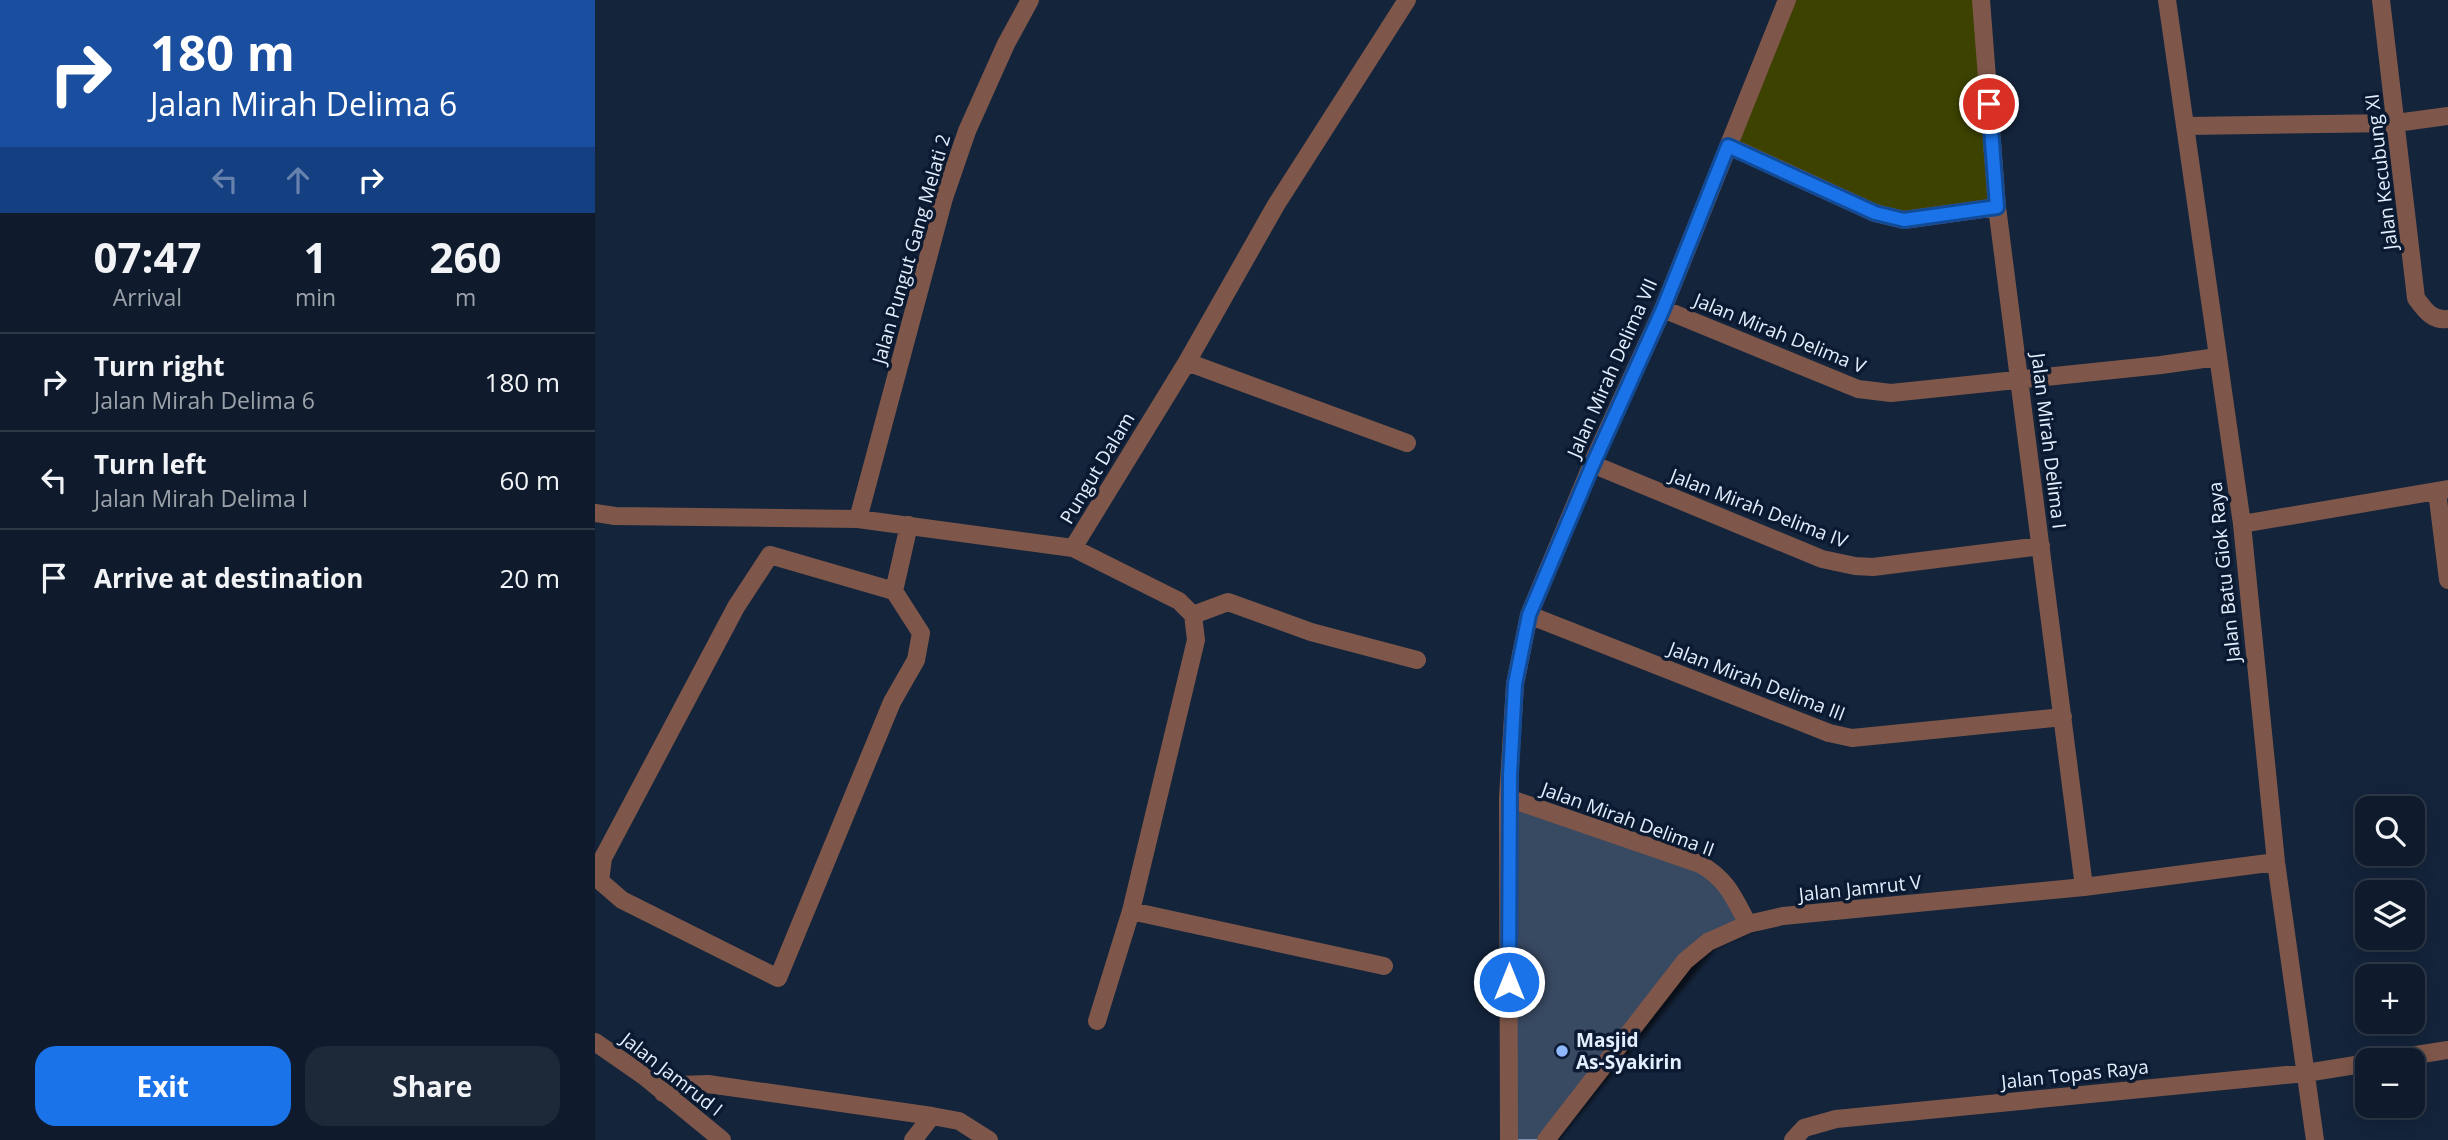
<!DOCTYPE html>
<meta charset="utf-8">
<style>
body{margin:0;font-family:"Open Sans",sans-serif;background:#1d2838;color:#f1f3f6;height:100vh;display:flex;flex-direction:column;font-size:26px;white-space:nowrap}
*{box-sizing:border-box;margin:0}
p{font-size:23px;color:#9ba1a9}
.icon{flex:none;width:38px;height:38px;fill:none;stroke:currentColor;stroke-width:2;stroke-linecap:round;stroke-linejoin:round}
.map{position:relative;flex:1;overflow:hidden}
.sheet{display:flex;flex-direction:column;background:#0f1b2c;width:595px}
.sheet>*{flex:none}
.hud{background:#1a4fa0;color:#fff;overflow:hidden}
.controls{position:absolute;left:1760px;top:796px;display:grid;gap:14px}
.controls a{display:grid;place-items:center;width:70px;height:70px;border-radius:14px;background:#0f1b2c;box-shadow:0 4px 18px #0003,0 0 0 2px #2f3948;font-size:35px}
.pin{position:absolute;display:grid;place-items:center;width:60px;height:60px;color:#fff;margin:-30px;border:4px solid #fff;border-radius:50%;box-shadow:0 2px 7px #0007}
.me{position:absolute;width:77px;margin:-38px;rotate:0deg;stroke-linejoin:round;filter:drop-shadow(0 0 5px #0008)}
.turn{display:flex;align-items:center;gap:24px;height:147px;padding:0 35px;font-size:32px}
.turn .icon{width:91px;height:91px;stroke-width:2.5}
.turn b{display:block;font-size:49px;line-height:60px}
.lanes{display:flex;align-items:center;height:66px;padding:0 35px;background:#0003;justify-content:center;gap:35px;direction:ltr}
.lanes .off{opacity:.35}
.eta{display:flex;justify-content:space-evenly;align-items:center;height:119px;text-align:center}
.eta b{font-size:42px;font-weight:700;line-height:49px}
.cta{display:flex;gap:14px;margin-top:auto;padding:14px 35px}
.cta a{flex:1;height:80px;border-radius:21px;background:#1a73e8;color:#fff;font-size:28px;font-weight:700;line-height:80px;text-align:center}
.cta a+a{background:#1d2838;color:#f1f3f6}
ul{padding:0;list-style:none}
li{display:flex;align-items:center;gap:21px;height:98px;padding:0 35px;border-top:2px solid #2f3948}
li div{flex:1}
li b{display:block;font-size:26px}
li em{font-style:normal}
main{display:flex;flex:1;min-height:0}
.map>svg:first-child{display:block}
.green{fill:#3d4201}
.building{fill:#374962;stroke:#7a8eab;stroke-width:2;filter:url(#shadow)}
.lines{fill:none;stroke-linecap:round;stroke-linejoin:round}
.minor{stroke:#7f574a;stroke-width:18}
.route-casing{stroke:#114b97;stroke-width:18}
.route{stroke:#1a73e8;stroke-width:12}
.poi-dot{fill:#8fb8fd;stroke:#0b1a31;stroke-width:2.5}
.labels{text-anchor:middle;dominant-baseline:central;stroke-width:7;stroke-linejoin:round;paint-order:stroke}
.street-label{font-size:19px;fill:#e3eefe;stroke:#0b1a31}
.poi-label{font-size:19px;font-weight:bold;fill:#e3eefe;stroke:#0b1a31;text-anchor:start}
</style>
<main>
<section class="sheet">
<div class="hud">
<div class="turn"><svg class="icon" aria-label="right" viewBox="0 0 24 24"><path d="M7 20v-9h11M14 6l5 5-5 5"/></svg><div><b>180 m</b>Jalan Mirah Delima 6</div></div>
<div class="lanes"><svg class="icon off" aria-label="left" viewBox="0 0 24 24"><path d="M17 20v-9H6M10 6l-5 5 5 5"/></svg><svg class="icon off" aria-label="ahead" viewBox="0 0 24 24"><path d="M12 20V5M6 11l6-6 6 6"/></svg><svg class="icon" aria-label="right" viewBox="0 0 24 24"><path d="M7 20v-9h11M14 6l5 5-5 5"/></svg></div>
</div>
<div class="eta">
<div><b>07:47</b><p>Arrival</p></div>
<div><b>1</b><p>min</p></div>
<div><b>260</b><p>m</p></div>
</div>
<ul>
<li><svg class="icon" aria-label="right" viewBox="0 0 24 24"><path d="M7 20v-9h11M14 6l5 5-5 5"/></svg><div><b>Turn right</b><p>Jalan Mirah Delima 6</p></div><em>180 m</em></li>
<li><svg class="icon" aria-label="left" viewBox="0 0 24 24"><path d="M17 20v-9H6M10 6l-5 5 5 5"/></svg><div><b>Turn left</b><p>Jalan Mirah Delima I</p></div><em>60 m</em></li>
<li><svg class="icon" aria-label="arrive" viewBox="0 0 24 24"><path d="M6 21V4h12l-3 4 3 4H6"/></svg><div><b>Arrive at destination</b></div><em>20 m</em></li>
</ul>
<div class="cta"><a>Exit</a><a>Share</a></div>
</section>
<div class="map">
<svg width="1853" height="1140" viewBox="0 0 1853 1140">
<defs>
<filter id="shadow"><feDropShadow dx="8" dy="4.5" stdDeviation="2" flood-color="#0009"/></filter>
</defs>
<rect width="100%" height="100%" fill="#14243b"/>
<!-- green -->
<path class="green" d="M1192,0H1386L1402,207L1309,220L1134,146Z"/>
<!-- building -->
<path class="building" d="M913,798L1105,864L1153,924L1113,942L951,1140H914Z"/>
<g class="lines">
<!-- minor -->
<path class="minor" d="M1386,0L1402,207L1489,887
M1572,0L1647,524L1681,862L1720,1140
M1786,0L1821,298C1830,310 1837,321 1853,319
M1592,126L1801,123L1853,116
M1134,146L1280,213L1309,220L1402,207
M1068,309L1263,389L1296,393L1566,365L1622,357
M592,362L812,443
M997,464L1227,559L1260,566L1278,567L1446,546
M1842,491L1853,580
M0,513L20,516L263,519L478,548L592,362L681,205L812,0
M263,519L349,198L372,131L411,44L435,0
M1647,524L1853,489
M478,548L584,601L598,615L601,640L536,911L502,1021
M299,591L175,555L141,607L8,858L5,881L27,900L183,978L297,702L321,660L326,633L299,591L314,525
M598,615L633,602L716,632L822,660
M934,615L1234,733L1257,738L1468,717
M913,798L1105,864C1132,879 1139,898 1153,924
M536,911L789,966
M0,1042L49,1076L127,1140
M1789,1060L1853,1050
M68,1093L84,1085L113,1084L337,1116L364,1121L394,1140
M318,1140L337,1116
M914,1140L913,798L920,684L934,615L997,464L1068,309L1192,0
M951,1140L1090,961L1113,942L1153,924L1188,916L1489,887L1681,862
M1198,1140L1209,1128L1241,1119L1711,1073L1773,1063"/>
</g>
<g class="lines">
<defs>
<path id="route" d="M914,982L915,775L920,684L934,615L998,464L1068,309L1133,146L1280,213L1309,220L1402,207L1394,104"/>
</defs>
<!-- route casing -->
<use href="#route" class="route-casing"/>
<!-- route -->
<use href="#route" class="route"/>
</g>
<!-- markers -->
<circle class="poi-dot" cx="967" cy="1051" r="7"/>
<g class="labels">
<!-- street labels -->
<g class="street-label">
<text transform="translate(1786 172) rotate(-97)">Jalan Kecubung XI</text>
<text transform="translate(316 249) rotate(-74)">Jalan Pungut Gang Melati 2</text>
<text transform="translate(1185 333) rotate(22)">Jalan Mirah Delima V</text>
<text transform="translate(1017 368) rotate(-66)">Jalan Mirah Delima VII</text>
<text transform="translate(1454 441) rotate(83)">Jalan Mirah Delima I</text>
<text transform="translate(502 468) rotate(-59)">Pungut Dalam</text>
<text transform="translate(1164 508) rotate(21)">Jalan Mirah Delima IV</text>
<text transform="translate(1629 572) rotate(-96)">Jalan Batu Giok Raya</text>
<text transform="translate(1162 681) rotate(21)">Jalan Mirah Delima III</text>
<text transform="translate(1033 819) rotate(20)">Jalan Mirah Delima II</text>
<text transform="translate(1265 888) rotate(-6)">Jalan Jamrut V</text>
<text transform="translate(77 1074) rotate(38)">Jalan Jamrud I</text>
<text transform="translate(1480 1074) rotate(-6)">Jalan Topas Raya</text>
</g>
<!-- poi labels -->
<g class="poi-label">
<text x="981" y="1040">Masjid<tspan x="981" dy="22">As-Syakirin</tspan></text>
</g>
</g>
</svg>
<div class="controls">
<a><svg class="icon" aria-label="search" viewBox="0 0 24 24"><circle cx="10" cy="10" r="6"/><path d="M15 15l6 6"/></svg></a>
<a><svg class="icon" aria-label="layers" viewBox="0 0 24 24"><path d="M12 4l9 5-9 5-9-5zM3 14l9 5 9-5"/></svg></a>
<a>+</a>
<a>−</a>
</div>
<div class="pin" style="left:1394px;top:104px;background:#d93025"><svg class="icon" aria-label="arrive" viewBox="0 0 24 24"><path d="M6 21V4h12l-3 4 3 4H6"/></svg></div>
<svg class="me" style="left:914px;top:982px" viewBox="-20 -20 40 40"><circle r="17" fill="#1a73e8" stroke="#fff" stroke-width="3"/><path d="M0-11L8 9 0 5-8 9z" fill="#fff"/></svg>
</div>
</main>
